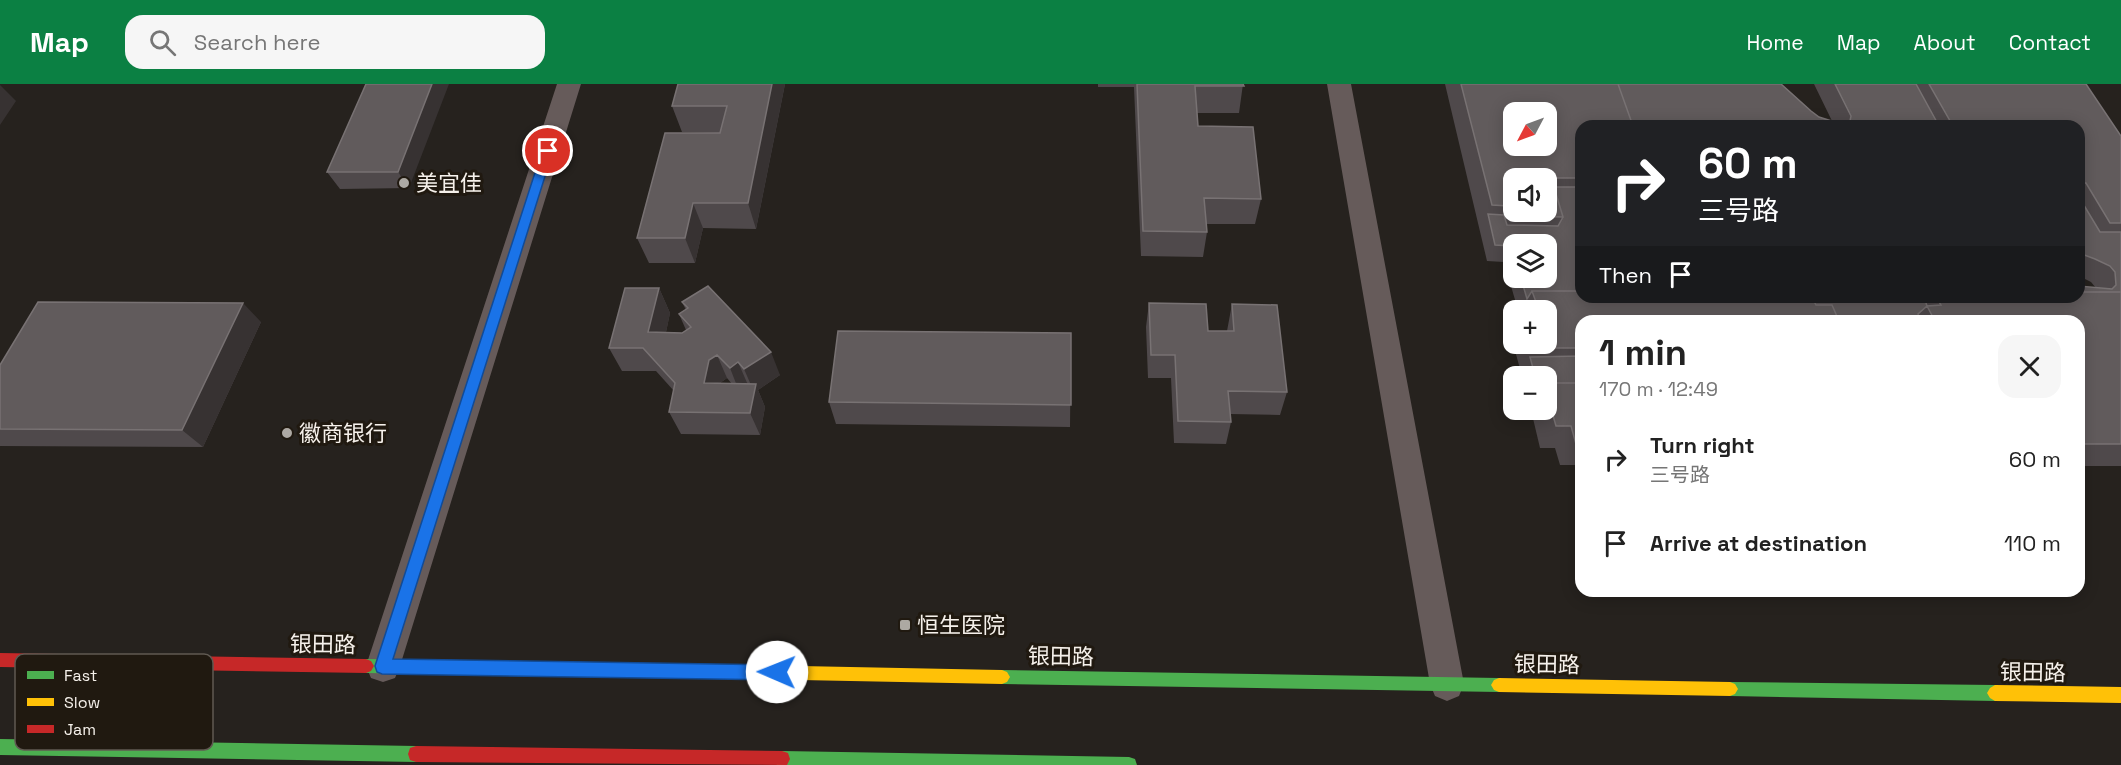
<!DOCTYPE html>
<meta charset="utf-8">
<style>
body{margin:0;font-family:"Space Grotesk","Noto Sans SC",sans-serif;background:#f6f6f6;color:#222;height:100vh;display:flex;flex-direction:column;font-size:22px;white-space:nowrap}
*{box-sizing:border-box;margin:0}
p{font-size:20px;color:#767676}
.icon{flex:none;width:33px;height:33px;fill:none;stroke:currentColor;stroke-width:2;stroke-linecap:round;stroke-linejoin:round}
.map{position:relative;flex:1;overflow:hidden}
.drawer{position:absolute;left:1575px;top:231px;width:510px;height:282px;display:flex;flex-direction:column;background:#fff;border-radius:18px;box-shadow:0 3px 15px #0003}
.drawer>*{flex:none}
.banner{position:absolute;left:1575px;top:36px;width:510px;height:183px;border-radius:18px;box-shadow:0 3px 15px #0003;background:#202124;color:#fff;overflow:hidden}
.needle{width:39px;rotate:229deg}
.buttons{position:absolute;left:1503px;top:18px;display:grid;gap:12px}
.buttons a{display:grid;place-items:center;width:54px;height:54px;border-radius:12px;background:#fff;box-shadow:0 3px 15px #0003;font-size:30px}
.pin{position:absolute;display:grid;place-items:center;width:51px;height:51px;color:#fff;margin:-26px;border:3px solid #fff;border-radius:50%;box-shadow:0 2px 6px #0007}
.me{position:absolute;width:66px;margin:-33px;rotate:271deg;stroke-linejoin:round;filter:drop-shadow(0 0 4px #0008)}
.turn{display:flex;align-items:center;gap:21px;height:126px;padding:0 24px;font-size:27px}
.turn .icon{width:78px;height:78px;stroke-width:2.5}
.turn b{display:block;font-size:42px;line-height:51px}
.then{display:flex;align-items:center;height:57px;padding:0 24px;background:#0003;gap:12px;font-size:22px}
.round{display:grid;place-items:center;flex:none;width:63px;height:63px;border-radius:18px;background:#f6f6f6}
.summary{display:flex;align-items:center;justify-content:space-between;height:102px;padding:0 24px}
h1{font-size:36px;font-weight:600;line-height:45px}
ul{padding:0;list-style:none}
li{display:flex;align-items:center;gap:18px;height:84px;padding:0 24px}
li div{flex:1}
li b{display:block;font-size:22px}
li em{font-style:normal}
header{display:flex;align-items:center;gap:36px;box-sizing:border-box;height:84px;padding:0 30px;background:#0b8043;color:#fff}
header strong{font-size:28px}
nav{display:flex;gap:33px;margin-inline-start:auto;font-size:21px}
.search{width:420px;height:54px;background:#f6f6f6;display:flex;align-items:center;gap:15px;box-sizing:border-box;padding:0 21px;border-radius:18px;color:#767676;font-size:22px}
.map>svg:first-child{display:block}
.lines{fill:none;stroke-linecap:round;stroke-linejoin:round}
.street{fill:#665b5a;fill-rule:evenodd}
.fast{fill:#4caf50;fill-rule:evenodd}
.slow{fill:#ffc107;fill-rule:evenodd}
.jam{fill:#c62828;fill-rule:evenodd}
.wall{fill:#4f494b;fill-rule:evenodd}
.shaded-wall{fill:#373232}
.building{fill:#615b5c;stroke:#787273;stroke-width:1.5;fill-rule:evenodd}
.route{fill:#1a73e8;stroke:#114b97;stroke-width:1.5}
.poi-dot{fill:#ada9a3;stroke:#201910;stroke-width:2}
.labels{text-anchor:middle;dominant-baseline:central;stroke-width:6;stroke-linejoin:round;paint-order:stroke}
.poi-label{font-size:22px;fill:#f6f1eb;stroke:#201910;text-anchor:start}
.street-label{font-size:22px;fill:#f6f1eb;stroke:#201910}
.key{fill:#201910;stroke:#605a52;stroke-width:1.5}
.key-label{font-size:16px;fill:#f6f1eb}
</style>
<header>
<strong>Map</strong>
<div class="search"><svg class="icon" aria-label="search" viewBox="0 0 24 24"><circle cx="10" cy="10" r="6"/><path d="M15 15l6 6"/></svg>Search here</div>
<nav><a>Home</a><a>Map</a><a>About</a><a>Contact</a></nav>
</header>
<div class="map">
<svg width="2121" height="681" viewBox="0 0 2121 681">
<rect width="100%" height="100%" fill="#26221e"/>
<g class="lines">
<!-- street -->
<path class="street" d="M557,0H581L400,582L395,594L383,598L371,594L366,582Z
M1327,0H1351L1464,600L1459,612L1447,617L1435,612L1430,600Z"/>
<!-- fast -->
<path class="fast" d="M366,575L755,581L760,583L763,588L760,593L755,595L366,589L361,587L358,582L361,577Z
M1002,586L1499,594L1504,596L1507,601L1504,606L1499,608L1002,600L997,598L994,593L997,588Z
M1730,598L1995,601L2000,604L2003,609L2000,614L1995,617L1730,612L1725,610L1722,605L1725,600Z
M0,655L416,662L422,664L424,670L422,676L416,678L0,671Z
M782,667L1129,673L1135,675L1137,681H777L774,675L776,669Z"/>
<!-- slow -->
<path class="slow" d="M755,581L1002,586L1007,588L1010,593L1007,598L1002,600L755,595L750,593L747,588L750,583Z
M1499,594L1730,598L1735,600L1738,605L1735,610L1730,612L1499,608L1494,606L1491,601L1494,596Z
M1995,601L2121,603V619L1995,617L1990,614L1987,609L1990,604Z"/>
<!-- jam -->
<path class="jam" d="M0,569L366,575L371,577L374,582L371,587L366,589L0,583Z
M416,662L782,667L788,669L790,675L787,681L416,678L410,676L408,670L410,664Z"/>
</g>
<!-- wall -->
<path class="wall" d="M366,0L409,104L340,105L327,88Z
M678,0H785L756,145L703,144L695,179H649L637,154L720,49L682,48L672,22Z
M1098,0H1243L1239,29H1197L1198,42L1261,115L1255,140H1206L1207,148L1203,173L1141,172L1134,3H1098Z
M1445,0H1781L1811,27L1819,33L1832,37L1814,0H2086L2121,52V382H2079V237H1581V381H1560L1555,364H1540L1531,326H1546V292H1522L1509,245L1514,237V260H1546V226H1518L1504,178L1487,177ZM1581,42H2079V192L2091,198L2096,204L2082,203L2079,213H1581ZM1514,160L1546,194H1514Z
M659,204L670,229L666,248L682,249L686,246L679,230L686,226L682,218L780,291L758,306L765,323L760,351L681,350L669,328L674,307L656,287H622L609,264ZM727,294L732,300H719L720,299Z
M1149,219L1208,247H1227L1232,220L1287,308L1280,331L1230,330L1231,338L1226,360L1174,359L1171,294H1148L1146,243Z
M261,238L203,363L0,362V281Z
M1071,249L1070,343L836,340L829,318Z"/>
<!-- shaded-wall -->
<path class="shaded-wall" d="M432,0H449L409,104L398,88Z
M772,0H785L756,145L748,119Z
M0,1L16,17L0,41Z
M693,119L703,144L695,179L685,154Z
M659,204L670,229L661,272L648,248Z
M243,219L261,238L203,363L182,346Z
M771,268L780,291L758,306L765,323L760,351L750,329L754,308L744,285Z
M717,271L727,294L720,299L715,322L704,299L709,276Z
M738,278L748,301L739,307L730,284Z"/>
<!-- building -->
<path class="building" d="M366,0H432L398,88H327Z
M678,0H772L748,119H693L685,154H637L665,49H720L727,22H672Z
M1137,0H1243L1244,2H1195L1198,42L1253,43L1261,115L1204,114L1207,148L1143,147Z
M1461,0H1618L1633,42H1581V94H1551L1563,133L1512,132L1509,122L1492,121ZM1514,28H1546V62H1514ZM1514,94H1546V128H1514Z
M1618,0H1781L1811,27L1819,33L1838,39L1850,37L1851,32L1835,0H1916L1939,42H1633Z
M1929,0H2086L2121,52V139H2110L2086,99H2079V42H1953Z
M1554,103H1581V207H1532L1527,215L1521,194H1546V160H1514V166L1512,162L1495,161L1488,130L1504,131L1507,141L1558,142L1563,133Z
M2079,113L2100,148H2121V208H2079V202L2112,205L2116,201L2115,188L2110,182L2095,175L2079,169Z
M708,202L771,268L744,285L738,278L730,284L717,271L709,276L704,299L756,300L750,329L669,328L675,299L643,264H609L625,204H659L648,248L682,249L691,243L679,230L688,224L682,218Z
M1532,207H1581V213H1812L1816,221H1832L1839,237H1581V264H1534L1533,260H1546V226H1524L1522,220L1537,221Z
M2079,208H2121V360H2079V237H1935L1927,222L1941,221L1936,213H2079Z
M1812,213H1928L1925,216L1927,222L1918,230L1921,237H1839L1832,221H1816Z
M38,218L243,219L182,346L0,345V281Z
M1149,219L1206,220L1208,247H1234L1232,220L1277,221L1287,308L1228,307L1231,338L1178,337L1175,271H1151Z
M838,247L1071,249V321L829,318Z
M1581,272V299H1546V292H1535L1530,273Z
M1546,299H1581V360H1576L1571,342H1556L1546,307Z"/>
<!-- route -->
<path class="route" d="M548,63L553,67L393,575L777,581L783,583L785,588L783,594L777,596L382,590L377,588L375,582L542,67Z"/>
<!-- markers -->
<g class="poi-dot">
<circle cx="404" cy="99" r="6"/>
<circle cx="287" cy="349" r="6"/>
<rect x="899" y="535" width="12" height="12" rx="3"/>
</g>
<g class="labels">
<!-- poi labels -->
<g class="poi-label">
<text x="416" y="99">美宜佳</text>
<text x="299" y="349">徽商银行</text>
<text x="917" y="541">恒生医院</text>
</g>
<!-- street labels -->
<g class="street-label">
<text transform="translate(323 560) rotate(1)">银田路</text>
<text transform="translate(1061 572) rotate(1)">银田路</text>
<text transform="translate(1547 580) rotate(1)">银田路</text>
<text transform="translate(2033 588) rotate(1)">银田路</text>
</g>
</g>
<!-- legend -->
<rect x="15" y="570" width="198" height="96" rx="9" class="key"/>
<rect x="27" y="587" width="27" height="8" fill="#4caf50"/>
<rect x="27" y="614" width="27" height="8" fill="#ffc107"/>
<rect x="27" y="641" width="27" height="8" fill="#c62828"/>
<g class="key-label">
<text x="64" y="597">Fast</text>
<text x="64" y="624">Slow</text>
<text x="64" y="651">Jam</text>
</g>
</svg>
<div class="buttons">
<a><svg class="needle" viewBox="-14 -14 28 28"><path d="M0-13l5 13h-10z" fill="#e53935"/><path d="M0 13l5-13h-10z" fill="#767676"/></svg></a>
<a><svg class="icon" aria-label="sound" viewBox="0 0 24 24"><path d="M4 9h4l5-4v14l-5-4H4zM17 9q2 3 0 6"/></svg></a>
<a><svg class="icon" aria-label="layers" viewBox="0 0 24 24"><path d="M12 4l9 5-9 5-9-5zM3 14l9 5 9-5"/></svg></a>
<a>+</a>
<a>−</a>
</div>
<div class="pin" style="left:548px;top:67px;background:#d93025"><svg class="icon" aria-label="arrive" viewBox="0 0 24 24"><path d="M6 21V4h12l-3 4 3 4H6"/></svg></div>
<svg class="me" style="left:777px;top:588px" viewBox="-20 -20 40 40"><circle r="19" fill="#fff"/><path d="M0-13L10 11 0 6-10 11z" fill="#1a73e8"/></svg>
<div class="banner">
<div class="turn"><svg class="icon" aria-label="right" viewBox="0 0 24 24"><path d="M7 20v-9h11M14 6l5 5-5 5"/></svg><div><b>60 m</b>三号路</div></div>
<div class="then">Then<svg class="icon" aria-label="arrive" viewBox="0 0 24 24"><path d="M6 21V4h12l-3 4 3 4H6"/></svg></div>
</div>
<section class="drawer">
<div class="summary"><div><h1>1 min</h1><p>170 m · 12:49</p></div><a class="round"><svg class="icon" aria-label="close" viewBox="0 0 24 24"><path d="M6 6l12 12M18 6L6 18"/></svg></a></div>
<ul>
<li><svg class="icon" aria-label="right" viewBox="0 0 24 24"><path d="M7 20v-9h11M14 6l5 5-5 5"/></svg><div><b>Turn right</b><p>三号路</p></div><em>60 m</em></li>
<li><svg class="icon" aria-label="arrive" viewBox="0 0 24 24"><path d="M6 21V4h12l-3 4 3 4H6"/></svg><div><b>Arrive at destination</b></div><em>110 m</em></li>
</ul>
</section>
</div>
